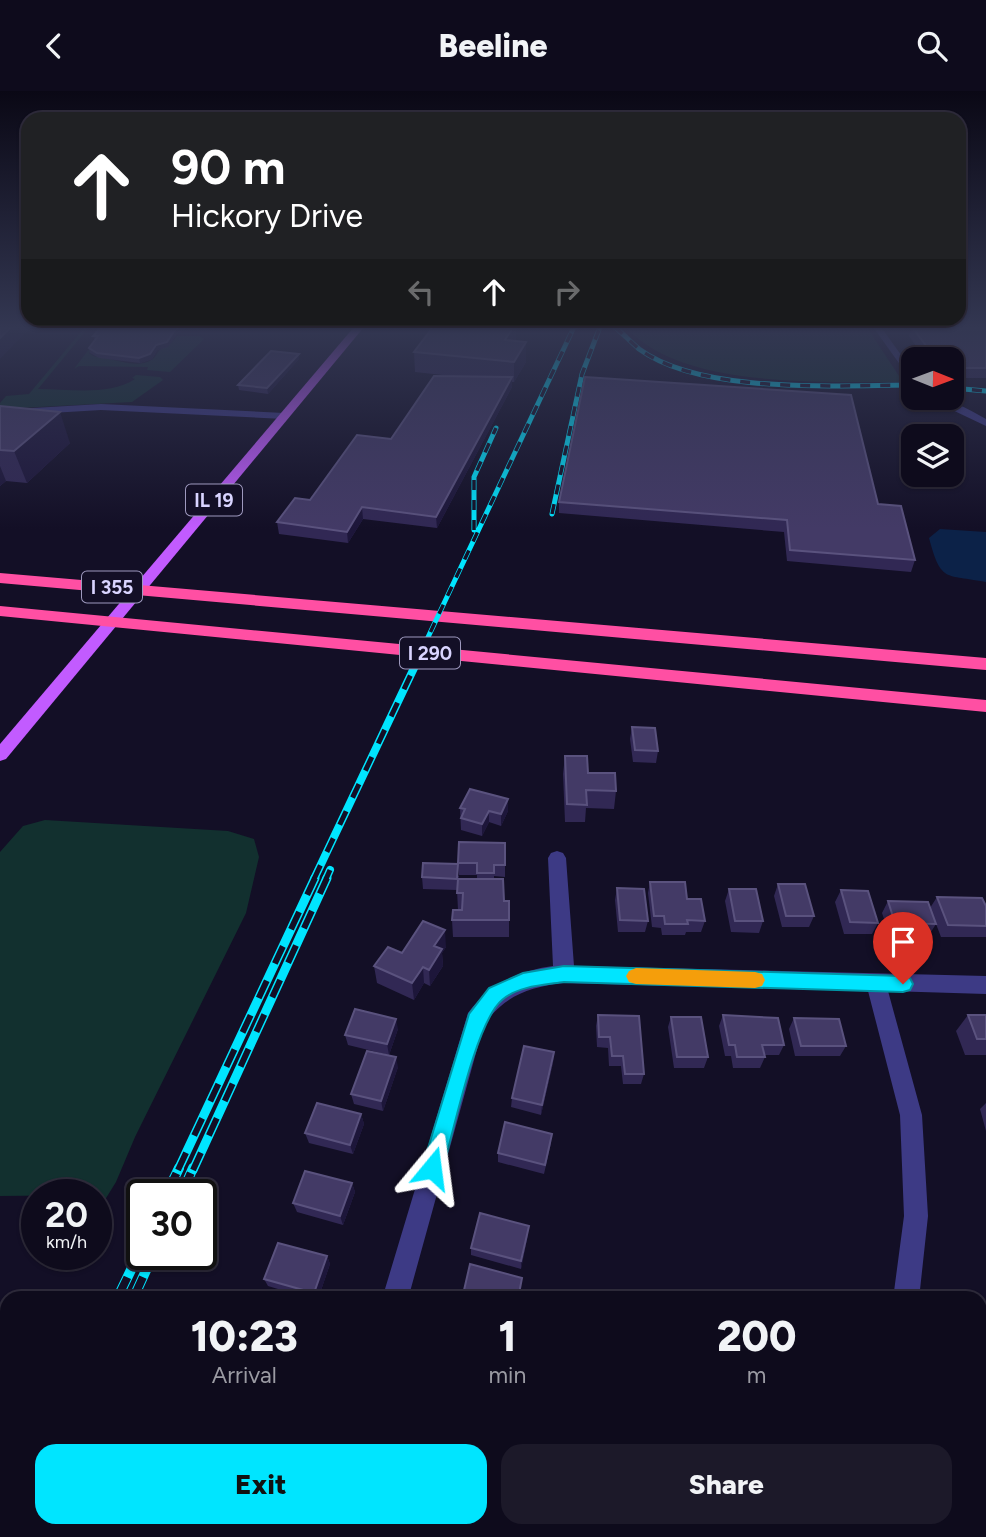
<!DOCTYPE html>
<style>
body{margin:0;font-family:Figtree,sans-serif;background:#1c1929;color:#f1f3f6;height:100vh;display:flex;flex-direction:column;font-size:26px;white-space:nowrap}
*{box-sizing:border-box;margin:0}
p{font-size:23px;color:#9b9ba3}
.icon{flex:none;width:38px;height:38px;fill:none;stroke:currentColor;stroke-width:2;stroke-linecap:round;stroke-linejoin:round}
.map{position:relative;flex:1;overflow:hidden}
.drawer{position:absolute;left:0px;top:1200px;width:987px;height:247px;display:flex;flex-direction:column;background:#0e0b1c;border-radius:21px 21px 0 0;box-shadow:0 2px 5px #0004,0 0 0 2px #2e2b3b}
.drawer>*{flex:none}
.hud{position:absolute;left:21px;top:21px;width:945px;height:214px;border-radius:21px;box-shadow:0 2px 5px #0004,0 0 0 2px #2e2b3b;background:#202124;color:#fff;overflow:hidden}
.needle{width:46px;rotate:91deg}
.buttons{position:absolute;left:901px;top:256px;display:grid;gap:14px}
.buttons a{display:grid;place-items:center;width:63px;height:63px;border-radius:14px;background:#0e0b1c;box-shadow:0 2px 5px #0004,0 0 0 2px #2e2b3b;font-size:35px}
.speed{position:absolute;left:21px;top:1088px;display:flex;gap:14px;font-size:35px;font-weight:700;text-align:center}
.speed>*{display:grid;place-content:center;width:91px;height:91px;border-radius:50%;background:#0e0b1c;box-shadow:0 2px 5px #0004,0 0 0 2px #2e2b3b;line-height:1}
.speed small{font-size:18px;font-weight:400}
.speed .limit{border:4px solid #111;border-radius:10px;background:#fff;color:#111}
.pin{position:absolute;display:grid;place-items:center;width:60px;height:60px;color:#fff;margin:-72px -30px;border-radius:50% 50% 50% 0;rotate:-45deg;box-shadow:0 0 7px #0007}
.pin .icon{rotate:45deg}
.me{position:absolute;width:77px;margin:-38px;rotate:16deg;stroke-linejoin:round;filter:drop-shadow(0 0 5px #0008)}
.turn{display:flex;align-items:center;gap:24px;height:147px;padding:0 35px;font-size:32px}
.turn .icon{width:91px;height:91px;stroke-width:2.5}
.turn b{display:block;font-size:49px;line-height:60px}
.lanes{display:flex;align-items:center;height:66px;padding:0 35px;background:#0003;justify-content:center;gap:35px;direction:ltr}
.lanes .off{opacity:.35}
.eta{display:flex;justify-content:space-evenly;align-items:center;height:119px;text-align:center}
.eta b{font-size:42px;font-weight:800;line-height:49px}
.button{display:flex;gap:14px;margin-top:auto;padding:14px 35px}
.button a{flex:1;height:80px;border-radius:21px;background:#00e5ff;color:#111;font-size:28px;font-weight:800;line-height:80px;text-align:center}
.button a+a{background:#1c1929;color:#f1f3f6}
header{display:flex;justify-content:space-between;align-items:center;height:91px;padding:0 35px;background:#0e0b1c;font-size:32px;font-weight:800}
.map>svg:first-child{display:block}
.green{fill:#12302f}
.water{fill:#0c2248}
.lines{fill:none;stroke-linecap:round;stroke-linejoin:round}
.minor{fill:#3d3a85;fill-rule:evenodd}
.primary{fill:#c25bff;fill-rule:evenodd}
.motorway{fill:#ff4fa3;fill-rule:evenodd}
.rail-far3-casing{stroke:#00e5ff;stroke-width:5}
.rail-far2-casing{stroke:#00e5ff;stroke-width:8}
.rail-far1-casing{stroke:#00e5ff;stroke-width:9}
.rail-casing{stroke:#00e5ff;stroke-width:10}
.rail-far3{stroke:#130f26;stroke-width:3.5;stroke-dasharray:10;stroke-linecap:butt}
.rail-far2{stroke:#130f26;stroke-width:5;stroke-dasharray:15;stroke-linecap:butt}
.rail-far1{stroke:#130f26;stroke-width:6;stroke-dasharray:19;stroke-linecap:butt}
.rail{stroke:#130f26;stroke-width:8;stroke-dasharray:24;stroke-linecap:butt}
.wall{fill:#312854}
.shaded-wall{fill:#1d163a}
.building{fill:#433a66;stroke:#5a527e;stroke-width:2}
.route{fill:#00e5ff;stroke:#0095a6;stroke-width:2}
.slow{fill:#f59e0b}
.labels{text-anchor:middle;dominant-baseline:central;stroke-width:6;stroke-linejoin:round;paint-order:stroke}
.shield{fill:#130f26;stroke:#9e99be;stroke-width:2}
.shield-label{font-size:19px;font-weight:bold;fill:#d9d4ff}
</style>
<header><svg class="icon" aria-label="back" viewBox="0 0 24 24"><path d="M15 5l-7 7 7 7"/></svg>Beeline<svg class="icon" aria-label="search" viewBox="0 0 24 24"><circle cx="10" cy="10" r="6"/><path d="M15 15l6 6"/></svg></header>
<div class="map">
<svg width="986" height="1446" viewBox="0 0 986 1446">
<rect width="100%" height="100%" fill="#130f26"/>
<!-- green -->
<path class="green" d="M85,236H89L38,298C70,298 109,305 135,288L132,287L136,284L160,286L163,289L132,311L0,318V312L6,305L29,303Z
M626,236H846L868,238L903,291C825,290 681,299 626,236Z
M177,245H199L204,248L170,281L147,279L148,276L79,275L74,278L89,258L93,257L89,262C97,268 101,266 110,268C122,271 141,277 153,268C156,266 157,261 160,259C168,254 171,254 177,245Z
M45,729L228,740L254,748L259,766L246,822L135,1046L116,1091L103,1112L96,1111V1104L0,1105V761L23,735Z"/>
<!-- water -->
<path class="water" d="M940,438L986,441V491C945,483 941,492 929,447Z"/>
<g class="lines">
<!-- minor -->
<path class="minor" d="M873,236H881L914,282V293Z
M925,306C947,306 967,317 986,328V335Z
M101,313L284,322L289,325L284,328L101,319L0,325V319Z
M557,760L563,762L566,767L574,875L986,885V903L888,900L922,1024L928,1125L919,1208H893L904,1125L900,1024L868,900L564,892C529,896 506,904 484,933L408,1208H382L468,922C490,893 517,880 553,875L548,767L551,762Z
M313,1440H343L342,1446H312Z
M775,1440H805L803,1446H773Z"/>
<!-- primary -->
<path class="primary" d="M354,236H364L6,668L0,670V653Z"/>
<!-- motorway -->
<path class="motorway" d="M0,482L986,567V579L0,492Z
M0,515L986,609V621L0,525Z"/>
<defs>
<path id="rail-far3" d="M615,236C623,243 631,251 639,258C702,304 838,294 914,294
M952,297L986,300
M552,423L582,283L600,236
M474,439V386L496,337
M422,559L574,236"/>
<path id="rail-far2" d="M314,788L423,558
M326,788L330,779"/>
<path id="rail-far1" d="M178,1079L315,787
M193,1079L327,787"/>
<path id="rail" d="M166,1104L179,1077
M181,1104L193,1077
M117,1208L142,1156
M133,1208L153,1164
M5,1446L8,1440
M24,1446L26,1440"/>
</defs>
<!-- rail-far3 casing -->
<use href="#rail-far3" class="rail-far3-casing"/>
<!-- rail-far2 casing -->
<use href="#rail-far2" class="rail-far2-casing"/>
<!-- rail-far1 casing -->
<use href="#rail-far1" class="rail-far1-casing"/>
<!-- rail casing -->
<use href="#rail" class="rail-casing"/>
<!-- rail-far3 -->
<use href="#rail-far3" class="rail-far3"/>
<!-- rail-far2 -->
<use href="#rail-far2" class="rail-far2"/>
<!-- rail-far1 -->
<use href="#rail-far1" class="rail-far1"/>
<!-- rail -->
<use href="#rail" class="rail"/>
</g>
<!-- wall -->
<path class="wall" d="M433,236H516V250L526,271L514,291H512V296L437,437L363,428L348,452L279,443L277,431L310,409L391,348L461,286L415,281L414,261Z
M912,236H986V287H952V268H925L909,245Z
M176,244L168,256L157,259L152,268L140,272L99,267L90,262L89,257L95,249L93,245Z
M299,263V268L268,303L239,299L238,294Z
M0,315L70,352L27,392L6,390L0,395Z
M559,411L878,413L915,469L911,481L787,470L784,441L559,422Z
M632,636L658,660L656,672L633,671L630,648Z
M565,665L616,700L614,718L586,717L585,731H565L563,683Z
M508,708V720L501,735L489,731L482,745L461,739L460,717Z
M505,752V786L494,785V788L504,810H509V846H453L452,829L458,819L457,799L423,798L422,786L459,785L458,788H477V784H459L458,772Z
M650,791L687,808L705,830L701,841H686L685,844H662L661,837L652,836L648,802Z
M778,793L814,825L809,836H782L774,805Z
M617,797L648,830L645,841H618L615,809Z
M729,798L763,830L759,842L731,841L725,810Z
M841,799L878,832L872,843H844L835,811Z
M937,806L986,815V846H941L936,833L929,844L889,843L882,822L888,810L930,817Z
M446,856L442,862L443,875L430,895L424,892L414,909L377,892L374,875L402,862Z
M598,924L644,983L641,993H623L621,975H609L608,957L597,956L596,935Z
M723,924L784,954L779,964H765V966L760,977H733L731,965H725L719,935Z
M968,924H986V964H965L956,940Z
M671,926L708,966L704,977H674L668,936Z
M794,927L846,955L840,965H795L789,938Z
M398,938L389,964L348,954L345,944Z
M554,961L553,972L541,1024L511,1016L512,1007Z
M398,976L383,1020L354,1013L351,1003Z
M986,1012V1040L980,1018Z
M361,1023L364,1033L353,1063L309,1052L305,1042Z
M551,1052L544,1083L498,1071V1062Z
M352,1092L355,1101L343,1134L297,1121L293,1112Z
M528,1143L521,1178L471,1164V1157Z
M327,1165L330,1173L318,1208H311L268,1195L264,1188Z
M986,1269V1296L982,1293Z
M982,1310L986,1313V1398L983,1399L980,1396V1311Z"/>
<!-- shaded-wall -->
<path class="shaded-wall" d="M11,236H29L30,237L0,268V247Z
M180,236H188L176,244L168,256L157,259L152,268L140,272L139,267Z
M513,236H516V250L505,249Z
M526,251V271L514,291V271Z
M299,263V268L268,303L267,297Z
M512,286V296L437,437L436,426Z
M60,321L70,352L27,392L14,360Z
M0,375L6,390L0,395Z
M362,416L363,428L348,452L347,441Z
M508,708V720L501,735V723Z
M489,720V731L482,745V733Z
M445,839L446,856L442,862L443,875L430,895L429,879L434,855Z
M423,876L424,892L414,909L412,892Z
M396,928L398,938L389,964L387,953Z
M554,961L553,972L541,1024L542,1014Z
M396,966L398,976L383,1020L381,1010Z
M361,1023L364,1033L353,1063L350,1054Z
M352,1092L355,1101L343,1134L340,1125Z
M529,1135L528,1143L521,1178V1170Z
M327,1165L330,1173L318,1208H316L314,1202Z"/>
<!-- building -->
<path class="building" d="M0,236H11L0,247Z
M101,236H180L175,239L167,251L156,254L150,263L139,267L97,262L89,257L98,245H93Z
M433,236H513L505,249L526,251L514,271L414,261Z
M912,236H986V277H952V268H936Z
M271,260L299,263L267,297L238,294Z
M434,285L512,286L436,426L362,416L347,441L277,431L295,407L310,409L357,344L391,348Z
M585,286L851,304L878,413L901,415L915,469L790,459L787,429L559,411Z
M0,315L60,321L14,360L0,359Z
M632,636L655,637L658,660L635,659Z
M565,665H587L588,682H615L616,700L586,699L587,714L567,713Z
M470,698L508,708L501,723L489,720L482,733L461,727L465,718L460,717Z
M459,751L505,752V774H494V782H477V772H458Z
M423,772L458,773L457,788L422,786Z
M458,788H503L504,810H509V829H452L453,819H462L463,802H457Z
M650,791H685L687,808H701L705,830L687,829L688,833H665L664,825H654Z
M778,793H805L814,825H786Z
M617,797L644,798L648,830L620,829Z
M729,798H756L763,830H735Z
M841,799L868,800L878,832L850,831Z
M937,806L982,807L986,815V835L948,834Z
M888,810L928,811L936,833L895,832Z
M423,830L445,839L434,855L442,858L429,879L423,876L412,892L374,875L388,856L402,862Z
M355,918L396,928L387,953L345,944Z
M598,924L639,925L644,983H625L623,965H612L610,946H599Z
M723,924L778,927L784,954H762L765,966H737L735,954H729Z
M968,924H986V948H977Z
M671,926H701L708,966H677Z
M794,927L839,928L846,955H801Z
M524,955L554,961L542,1014L512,1007Z
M367,960L396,966L381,1010L351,1003Z
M317,1012L361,1023L350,1054L305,1042Z
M505,1031L552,1043L545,1074L498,1062Z
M305,1080L352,1092L340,1125L293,1112Z
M480,1122L529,1135L521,1170L471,1157Z
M278,1152L327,1165L314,1202L264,1188Z
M470,1173L522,1187L518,1208H462Z
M982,1310L986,1313V1388L980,1383V1314Z"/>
<!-- sky -->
<linearGradient id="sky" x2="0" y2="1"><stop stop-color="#0a0815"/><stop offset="0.54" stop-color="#333752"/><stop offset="1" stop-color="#333752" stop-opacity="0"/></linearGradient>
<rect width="986" height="438" fill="url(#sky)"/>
<!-- route -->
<path class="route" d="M564,875L903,885L910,887L913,893L910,899L903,901L564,891C544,894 518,895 502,909C476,931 454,1039 443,1077L440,1084L432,1087L425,1084L422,1077L469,923L489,897L523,882Z"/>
<!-- slow -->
<path class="slow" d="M636,877L755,881L762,883L765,889L762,895L755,897L636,893L629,891L626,885L629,880Z"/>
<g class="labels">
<!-- shield labels -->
<g class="shield">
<rect x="186" y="393.5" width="56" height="31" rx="5"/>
<rect x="82" y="480.5" width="60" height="31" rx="5"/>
<rect x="400" y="546.5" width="60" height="31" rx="5"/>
</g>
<g class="shield-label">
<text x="214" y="409">IL 19</text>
<text x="112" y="496">I 355</text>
<text x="430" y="562">I 290</text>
</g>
</g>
</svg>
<div class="buttons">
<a><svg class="needle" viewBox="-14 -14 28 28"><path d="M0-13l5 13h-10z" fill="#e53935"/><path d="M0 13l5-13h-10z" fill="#9b9ba3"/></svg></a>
<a><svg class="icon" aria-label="layers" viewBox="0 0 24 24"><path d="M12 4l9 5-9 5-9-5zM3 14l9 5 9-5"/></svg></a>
</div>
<div class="speed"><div>20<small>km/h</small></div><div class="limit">30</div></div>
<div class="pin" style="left:903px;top:893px;background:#d93025"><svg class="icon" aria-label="arrive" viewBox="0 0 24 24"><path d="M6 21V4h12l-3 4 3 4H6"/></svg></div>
<svg class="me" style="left:432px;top:1077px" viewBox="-20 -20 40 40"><path d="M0-17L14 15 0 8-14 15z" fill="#00e5ff" stroke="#fff" stroke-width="4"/></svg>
<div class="hud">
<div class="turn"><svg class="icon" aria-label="ahead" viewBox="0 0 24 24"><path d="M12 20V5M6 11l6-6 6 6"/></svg><div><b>90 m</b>Hickory Drive</div></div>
<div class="lanes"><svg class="icon off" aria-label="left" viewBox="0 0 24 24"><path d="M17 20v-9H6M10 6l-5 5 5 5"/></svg><svg class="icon" aria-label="ahead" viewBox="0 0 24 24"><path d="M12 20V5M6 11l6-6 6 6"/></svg><svg class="icon off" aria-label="right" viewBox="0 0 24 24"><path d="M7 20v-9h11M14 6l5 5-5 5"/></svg></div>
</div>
<section class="drawer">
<div class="eta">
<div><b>10:23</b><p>Arrival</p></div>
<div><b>1</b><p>min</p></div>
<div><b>200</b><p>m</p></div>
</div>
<div class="button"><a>Exit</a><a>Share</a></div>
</section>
</div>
